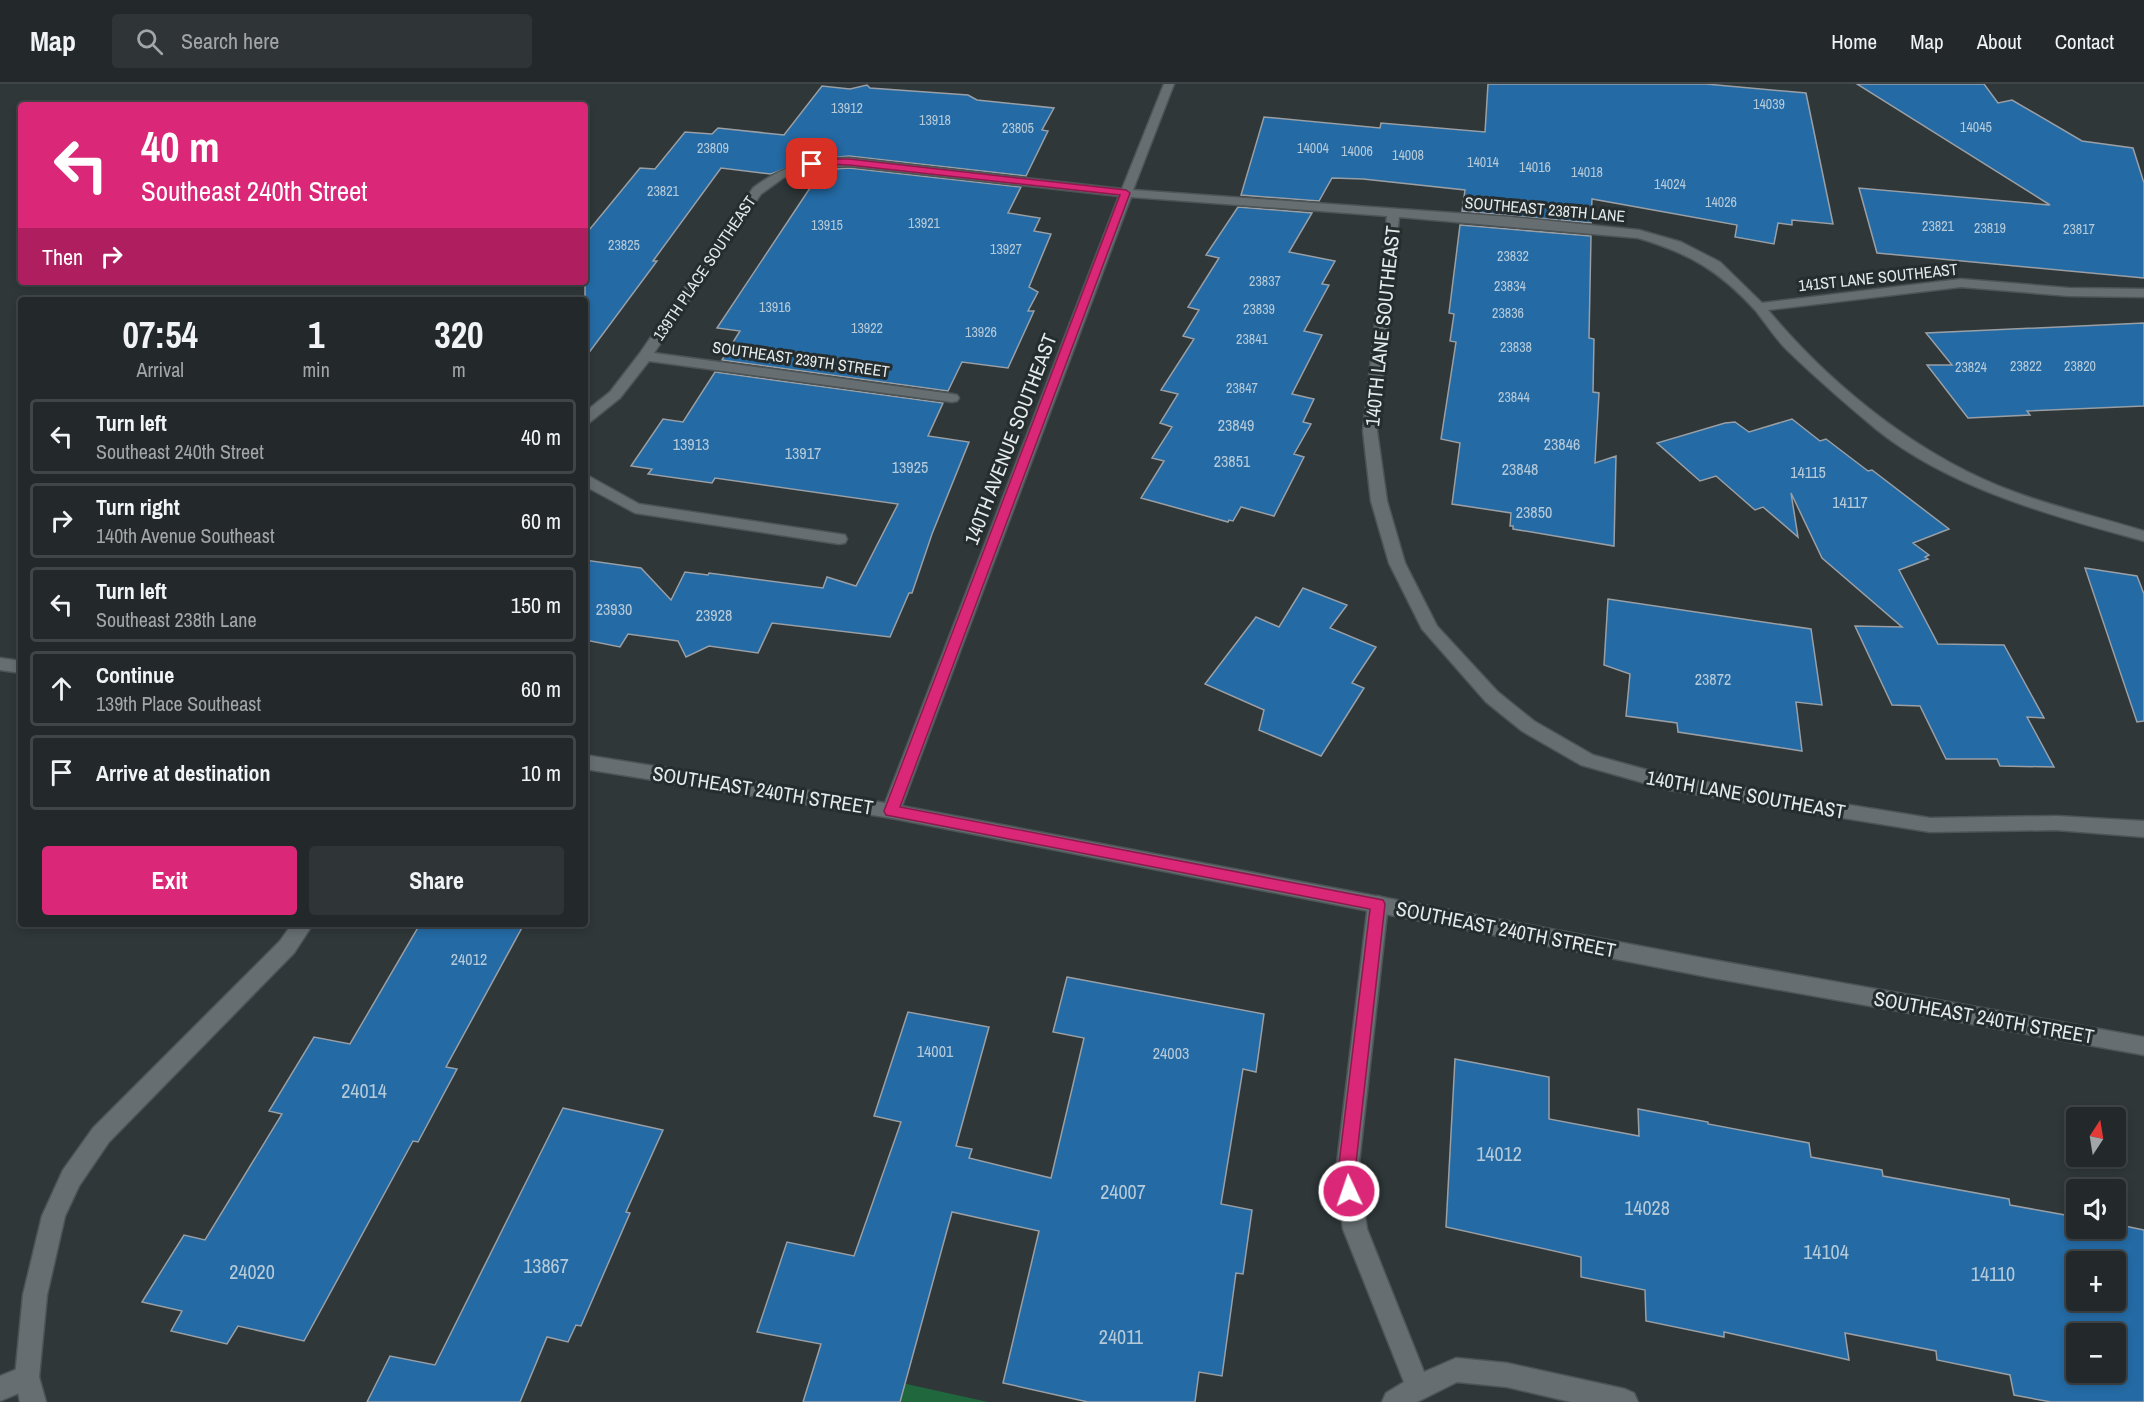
<!DOCTYPE html>
<meta charset="utf-8">
<style>
body{margin:0;font-family:"Archivo Narrow",sans-serif;background:#2f3537;color:#f1f3f6;height:100vh;display:flex;flex-direction:column;font-size:22px;white-space:nowrap}
*{box-sizing:border-box;margin:0}
p{font-size:20px;color:#a3a6a9}
.icon{flex:none;width:33px;height:33px;fill:none;stroke:currentColor;stroke-width:2;stroke-linecap:round;stroke-linejoin:round}
.map{position:relative;flex:1;overflow:hidden}
.drawer{position:absolute;left:18px;top:213px;width:570px;height:630px;display:flex;flex-direction:column;background:#23292b;border-radius:6px;box-shadow:0 3px 9px #0003,0 0 0 2px #404547}
.drawer>*{flex:none}
.banner{position:absolute;left:18px;top:18px;width:570px;height:183px;border-radius:6px;box-shadow:0 3px 9px #0003,0 0 0 2px #404547;background:#db2777;color:#fff;overflow:hidden}
.needle{width:39px;rotate:12deg}
.tools{position:absolute;left:2066px;top:1023px;display:grid;gap:12px}
.tools a{display:grid;place-items:center;width:60px;height:60px;border-radius:6px;background:#23292b;box-shadow:0 3px 9px #0003,0 0 0 2px #404547;font-size:30px}
.pin{position:absolute;display:grid;place-items:center;width:51px;height:51px;color:#fff;margin:-26px;border-radius:12px;box-shadow:0 3px 9px #0006}
.me{position:absolute;width:66px;margin:-33px;rotate:357deg;stroke-linejoin:round;filter:drop-shadow(0 0 4px #0008)}
.turn{display:flex;align-items:center;gap:21px;height:126px;padding:0 24px;font-size:27px}
.turn .icon{width:78px;height:78px;stroke-width:2.5}
.turn b{display:block;font-size:42px;line-height:51px}
.then{display:flex;align-items:center;height:57px;padding:0 24px;background:#0003;gap:12px;font-size:22px}
.eta{display:flex;justify-content:space-evenly;align-items:center;height:102px;text-align:center}
.eta b{font-size:36px;font-weight:800;line-height:42px}
.button{display:flex;gap:12px;margin-top:auto;padding:12px 24px}
.button a{flex:1;height:69px;border-radius:6px;background:#db2777;color:#fff;font-size:24px;font-weight:800;line-height:69px;text-align:center}
.button a+a{background:#2f3537;color:#f1f3f6}
ul{padding:0;list-style:none}
li{display:flex;align-items:center;gap:18px;height:75px;margin:0 12px 9px;padding:0 12px;border:3px solid #404547;border-radius:6px}
li div{flex:1}
li b{display:block;font-size:22px}
li em{font-style:normal}
header{display:flex;align-items:center;gap:36px;box-sizing:border-box;height:84px;padding:0 30px;background:#23292b;border-bottom:2px solid #404547}
header strong{font-size:28px}
nav{display:flex;gap:33px;margin-inline-start:auto;font-size:21px}
.search{width:420px;height:54px;background:#2f3537;display:flex;align-items:center;gap:15px;box-sizing:border-box;padding:0 21px;border-radius:6px;color:#a3a6a9;font-size:22px}
.map>svg:first-child{display:block}
.green{fill:#20673e}
.building{fill:#246aa4;stroke:#999fa5;stroke-width:1.5;fill-rule:evenodd}
.lines{fill:none;stroke-linecap:round;stroke-linejoin:round}
.lane-casing{stroke:#4d5456;stroke-width:3}
.street-casing{stroke:#4d5456;stroke-width:3}
.secondary-casing{stroke:#4d5456;stroke-width:3}
.lane{fill:#666e71;fill-rule:evenodd}
.street{fill:#666e71;fill-rule:evenodd}
.secondary{fill:#666e71;fill-rule:evenodd}
.route{fill:#db2777;stroke:#8e194d;stroke-width:1.5}
.labels{text-anchor:middle;dominant-baseline:central;stroke-width:6;stroke-linejoin:round;paint-order:stroke}
.far-number-label{font-size:14px;fill:#b5cad9}
.far-street-label{font-size:16px;fill:#e5eaeb;stroke:#262d2f}
.number-label{font-size:16px;fill:#b5cad9}
.street-label{font-size:20px;fill:#e5eaeb;stroke:#262d2f}
.near-number-label{font-size:20px;fill:#b5cad9}
</style>
<header>
<strong>Map</strong>
<div class="search"><svg class="icon" aria-label="search" viewBox="0 0 24 24"><circle cx="10" cy="10" r="6"/><path d="M15 15l6 6"/></svg>Search here</div>
<nav><a>Home</a><a>Map</a><a>About</a><a>Contact</a></nav>
</header>
<div class="map">
<svg width="2144" height="1318" viewBox="0 0 2144 1318">
<rect width="100%" height="100%" fill="#2f3739"/>
<!-- green -->
<path class="green" d="M902,1299L988,1318H897Z"/>
<!-- building -->
<path class="building" d="M1488,0H1706L1806,9L1833,140L1792,136V141L1778,139L1774,160L1735,153L1737,141L1592,115L1591,139L1462,127L1465,106L1363,95L1332,94L1319,117L1241,111L1264,33L1380,44L1381,39L1485,48Z
M1857,0H1984L1998,19L2012,16L2082,57L2133,64L2144,99V194L1877,169L1859,104L2050,121Z
M867,1L870,4L968,11L977,16L1054,24L1042,46L1048,47L1026,92L849,72L809,76L771,90L721,84L653,177H657L585,274V151L640,84L655,85L685,48L712,50L718,44L784,51L822,2L850,5Z
M849,84L1021,103L1008,129L1040,134L1034,147L1051,150L1029,203L1038,208L1028,227H1034L1008,284L962,278L948,307L722,276L740,247L717,244L816,95L793,92L804,87Z
M1238,123L1312,129L1289,168L1335,177L1322,200L1329,201L1304,247L1322,251L1292,310L1314,315L1303,338L1311,340L1294,370L1304,373L1274,432L1241,423L1233,437L1229,436L1228,438L1141,414L1164,377L1152,374L1172,343L1160,339L1178,310L1161,306L1194,255L1183,252L1199,226L1188,223L1219,174L1206,171Z
M1460,141L1591,152L1589,254L1594,255L1593,308L1599,309L1595,379L1616,372L1614,462L1513,445V442H1510L1511,429L1452,420L1460,359L1441,355L1456,258L1450,257L1454,230L1449,229Z
M2144,239V322L2027,327L2030,331L1968,334L1927,281H1952L1926,249Z
M715,288L943,319L928,352L969,358L932,450L912,509H909L890,553L772,539L758,569L709,562L686,573L678,557L628,550L620,563L585,556V476L641,484L671,516L685,488L708,491L709,489L823,504L827,493L856,502L898,420L715,394L712,399L648,390L652,385L631,382L663,335L683,338Z
M1792,335L1820,357L1826,355L1868,387L1872,386L1949,445L1913,459L1929,471L1925,473L1928,475L1899,486L1938,560L2004,561L2044,634L2027,633L2054,683L2000,682L1997,675H1946L1920,622L1892,621L1855,542L1902,543L1822,474L1791,409L1798,453L1763,423L1755,426L1716,392L1700,397L1657,359L1725,339L1735,338L1749,348Z
M2085,484L2137,492L2144,510V637L2137,638Z
M1303,504L1347,521L1330,544L1376,563L1352,599L1364,604L1321,672L1259,646L1264,626L1205,600L1256,533L1279,543Z
M1608,515L1811,545L1822,621L1796,618L1802,667L1678,648L1677,639L1626,632L1630,590L1604,581Z
M420,840H524L446,983L457,985L418,1058L413,1057L304,1257L238,1242L227,1260L171,1247L182,1227L142,1218L184,1151L205,1156L282,1030L269,1027L314,953L350,960Z
M1067,893L1264,930L1256,988L1243,985L1221,1120L1252,1126L1243,1190L1236,1189L1222,1292L1199,1288L1195,1318H1088L1003,1299L1039,1147L952,1128L900,1318H803L821,1260L757,1248L787,1158L854,1172L901,1038L874,1032L908,928L989,943L956,1062L972,1065L969,1074L1051,1094L1084,954L1053,948Z
M1455,975L1549,993V1035L1639,1052L1638,1025L1708,1038V1040L1809,1059L1811,1073L1882,1086L1883,1092L2009,1115L2010,1121L2076,1133V1144H2115V1140L2144,1146V1318H2051L2014,1311L2010,1291L1937,1276L1936,1267L1845,1249L1849,1276L1724,1248V1253L1646,1237L1645,1206L1581,1193V1173L1446,1143ZM2076,1178H2115V1216H2076ZM2076,1250H2115V1288H2076Z
M563,1024L663,1046L626,1128L630,1129L581,1242L576,1241L568,1258L547,1253L520,1318H367L390,1272L435,1281Z"/>
<g class="lines">
<defs>
<path id="lane" d="M585,390L639,420L839,450L845,451L847,455L845,459L839,460L635,429L585,402Z
M27,1281L36,1284L39,1293L36,1302L0,1317V1292Z"/>
<path id="street" d="M1164,0H1174L1133,106L1511,133L1639,146L1681,158L1720,178L1762,219L1961,195L2069,204L2144,205V213L2069,212L1961,203L1768,226C1832,303 1922,375 2017,409C2058,424 2102,434 2144,447V457C2055,433 1949,404 1876,345C1846,320 1815,293 1787,266C1776,255 1766,240 1756,227C1720,187 1689,169 1638,154L1399,133L1377,347L1387,417L1405,479L1437,542L1498,608L1534,637L1593,671L1669,692L1930,734L2056,732L2144,737V753L2056,746L1930,748L1669,706L1581,681L1522,647L1486,618L1422,545L1389,479L1371,417L1363,347L1387,132L1131,113L900,727L898,732L891,734L884,732L882,727L1119,112L849,82L803,85L783,94L761,110L654,269L952,310L957,311L959,314L957,317L952,318L649,277L620,314L590,338L585,339V328L610,308L640,269L753,104C782,82 812,74 849,74L1122,105Z
M1378,812L1385,814L1388,820L1358,1088L1367,1145L1424,1288L1456,1274L1507,1279L1625,1305L1634,1309L1638,1318H1571L1507,1303L1457,1298L1417,1318H1382L1386,1309L1404,1298L1343,1145L1336,1088L1368,820L1371,814Z
M292,840H313L294,869L109,1058L79,1102L65,1132L47,1211L39,1293L46,1318H20L15,1293L23,1211L42,1132L63,1086L93,1044L280,857Z"/>
<path id="secondary" d="M0,574L21,577V589L0,586Z
M585,671L891,720L1708,875L2144,953V971L1708,893L891,734L585,685Z"/>
</defs>
<!-- lane casing -->
<use href="#lane" class="lane-casing"/>
<!-- street casing -->
<use href="#street" class="street-casing"/>
<!-- secondary casing -->
<use href="#secondary" class="secondary-casing"/>
<!-- lane -->
<use href="#lane" class="lane"/>
<!-- street -->
<use href="#street" class="street"/>
<!-- secondary -->
<use href="#secondary" class="secondary"/>
</g>
<!-- route -->
<path class="route" d="M824,75H849L1126,106L1130,109L900,723L1383,816L1385,820L1355,1088L1358,1107L1356,1113L1349,1116L1343,1113L1338,1088L1370,825L891,732L886,731L884,727L1120,111L849,81L824,80L812,82L807,80Z"/>
<g class="labels">
<!-- far-number labels -->
<g class="far-number-label">
<text x="1769" y="20">14039</text>
<text x="847" y="24">13912</text>
<text x="935" y="36">13918</text>
<text x="1976" y="43">14045</text>
<text x="1018" y="44">23805</text>
<text x="713" y="64">23809</text>
<text x="1313" y="64">14004</text>
<text x="1357" y="67">14006</text>
<text x="1408" y="71">14008</text>
<text x="1483" y="78">14014</text>
<text x="1535" y="83">14016</text>
<text x="1587" y="88">14018</text>
<text x="1670" y="100">14024</text>
<text x="663" y="107">23821</text>
<text x="1721" y="118">14026</text>
<text x="924" y="139">13921</text>
<text x="827" y="141">13915</text>
<text x="1938" y="142">23821</text>
<text x="1990" y="144">23819</text>
<text x="2079" y="145">23817</text>
<text x="624" y="161">23825</text>
<text x="1006" y="165">13927</text>
<text x="1513" y="172">23832</text>
<text x="1265" y="197">23837</text>
<text x="1510" y="202">23834</text>
<text x="775" y="223">13916</text>
<text x="1259" y="225">23839</text>
<text x="1508" y="229">23836</text>
<text x="867" y="244">13922</text>
<text x="981" y="248">13926</text>
<text x="1252" y="255">23841</text>
<text x="1516" y="263">23838</text>
<text x="2026" y="282">23822</text>
<text x="2080" y="282">23820</text>
<text x="1971" y="283">23824</text>
<text x="1242" y="304">23847</text>
<text x="1514" y="313">23844</text>
</g>
<!-- far-street labels -->
<g class="far-street-label">
<text transform="translate(1545 125) rotate(5)">SOUTHEAST 238TH LANE</text>
<text transform="translate(704 184) rotate(-56)">139TH PLACE SOUTHEAST</text>
<text transform="translate(1878 193) rotate(-6)">141ST LANE SOUTHEAST</text>
<text transform="translate(801 275) rotate(8)">SOUTHEAST 239TH STREET</text>
</g>
<!-- number labels -->
<g class="number-label">
<text x="1236" y="341">23849</text>
<text x="691" y="360">13913</text>
<text x="1562" y="360">23846</text>
<text x="803" y="369">13917</text>
<text x="1232" y="377">23851</text>
<text x="910" y="383">13925</text>
<text x="1520" y="385">23848</text>
<text x="1808" y="388">14115</text>
<text x="1850" y="418">14117</text>
<text x="1534" y="428">23850</text>
<text x="614" y="525">23930</text>
<text x="714" y="531">23928</text>
<text x="1713" y="595">23872</text>
<text x="469" y="875">24012</text>
<text x="935" y="967">14001</text>
<text x="1171" y="969">24003</text>
</g>
<!-- street labels -->
<g class="street-label">
<text transform="translate(1382 242) rotate(-84)">140TH LANE SOUTHEAST</text>
<text transform="translate(1010 355) rotate(-69)">140TH AVENUE SOUTHEAST</text>
<text transform="translate(763 706) rotate(9)">SOUTHEAST 240TH STREET</text>
<text transform="translate(1746 710) rotate(10)">140TH LANE SOUTHEAST</text>
<text transform="translate(1506 845) rotate(11)">SOUTHEAST 240TH STREET</text>
<text transform="translate(1984 933) rotate(10)">SOUTHEAST 240TH STREET</text>
</g>
<!-- near-number labels -->
<g class="near-number-label">
<text x="364" y="1006">24014</text>
<text x="1499" y="1069">14012</text>
<text x="1123" y="1107">24007</text>
<text x="1647" y="1123">14028</text>
<text x="1826" y="1167">14104</text>
<text x="546" y="1181">13867</text>
<text x="252" y="1187">24020</text>
<text x="1993" y="1189">14110</text>
<text x="1121" y="1252">24011</text>
</g>
</g>
</svg>
<div class="tools">
<a><svg class="needle" viewBox="-14 -14 28 28"><path d="M0-13l5 13h-10z" fill="#e53935"/><path d="M0 13l5-13h-10z" fill="#a3a6a9"/></svg></a>
<a><svg class="icon" aria-label="sound" viewBox="0 0 24 24"><path d="M4 9h4l5-4v14l-5-4H4zM17 9q2 3 0 6"/></svg></a>
<a>+</a>
<a>−</a>
</div>
<div class="pin" style="left:812px;top:80px;background:#d93025"><svg class="icon" aria-label="arrive" viewBox="0 0 24 24"><path d="M6 21V4h12l-3 4 3 4H6"/></svg></div>
<svg class="me" style="left:1349px;top:1107px" viewBox="-20 -20 40 40"><circle r="17" fill="#db2777" stroke="#fff" stroke-width="3"/><path d="M0-11L8 9 0 5-8 9z" fill="#fff"/></svg>
<div class="banner">
<div class="turn"><svg class="icon" aria-label="left" viewBox="0 0 24 24"><path d="M17 20v-9H6M10 6l-5 5 5 5"/></svg><div><b>40 m</b>Southeast 240th Street</div></div>
<div class="then">Then<svg class="icon" aria-label="right" viewBox="0 0 24 24"><path d="M7 20v-9h11M14 6l5 5-5 5"/></svg></div>
</div>
<section class="drawer">
<div class="eta">
<div><b>07:54</b><p>Arrival</p></div>
<div><b>1</b><p>min</p></div>
<div><b>320</b><p>m</p></div>
</div>
<ul>
<li><svg class="icon" aria-label="left" viewBox="0 0 24 24"><path d="M17 20v-9H6M10 6l-5 5 5 5"/></svg><div><b>Turn left</b><p>Southeast 240th Street</p></div><em>40 m</em></li>
<li><svg class="icon" aria-label="right" viewBox="0 0 24 24"><path d="M7 20v-9h11M14 6l5 5-5 5"/></svg><div><b>Turn right</b><p>140th Avenue Southeast</p></div><em>60 m</em></li>
<li><svg class="icon" aria-label="left" viewBox="0 0 24 24"><path d="M17 20v-9H6M10 6l-5 5 5 5"/></svg><div><b>Turn left</b><p>Southeast 238th Lane</p></div><em>150 m</em></li>
<li><svg class="icon" aria-label="ahead" viewBox="0 0 24 24"><path d="M12 20V5M6 11l6-6 6 6"/></svg><div><b>Continue</b><p>139th Place Southeast</p></div><em>60 m</em></li>
<li><svg class="icon" aria-label="arrive" viewBox="0 0 24 24"><path d="M6 21V4h12l-3 4 3 4H6"/></svg><div><b>Arrive at destination</b></div><em>10 m</em></li>
</ul>
<div class="button"><a>Exit</a><a>Share</a></div>
</section>
</div>
